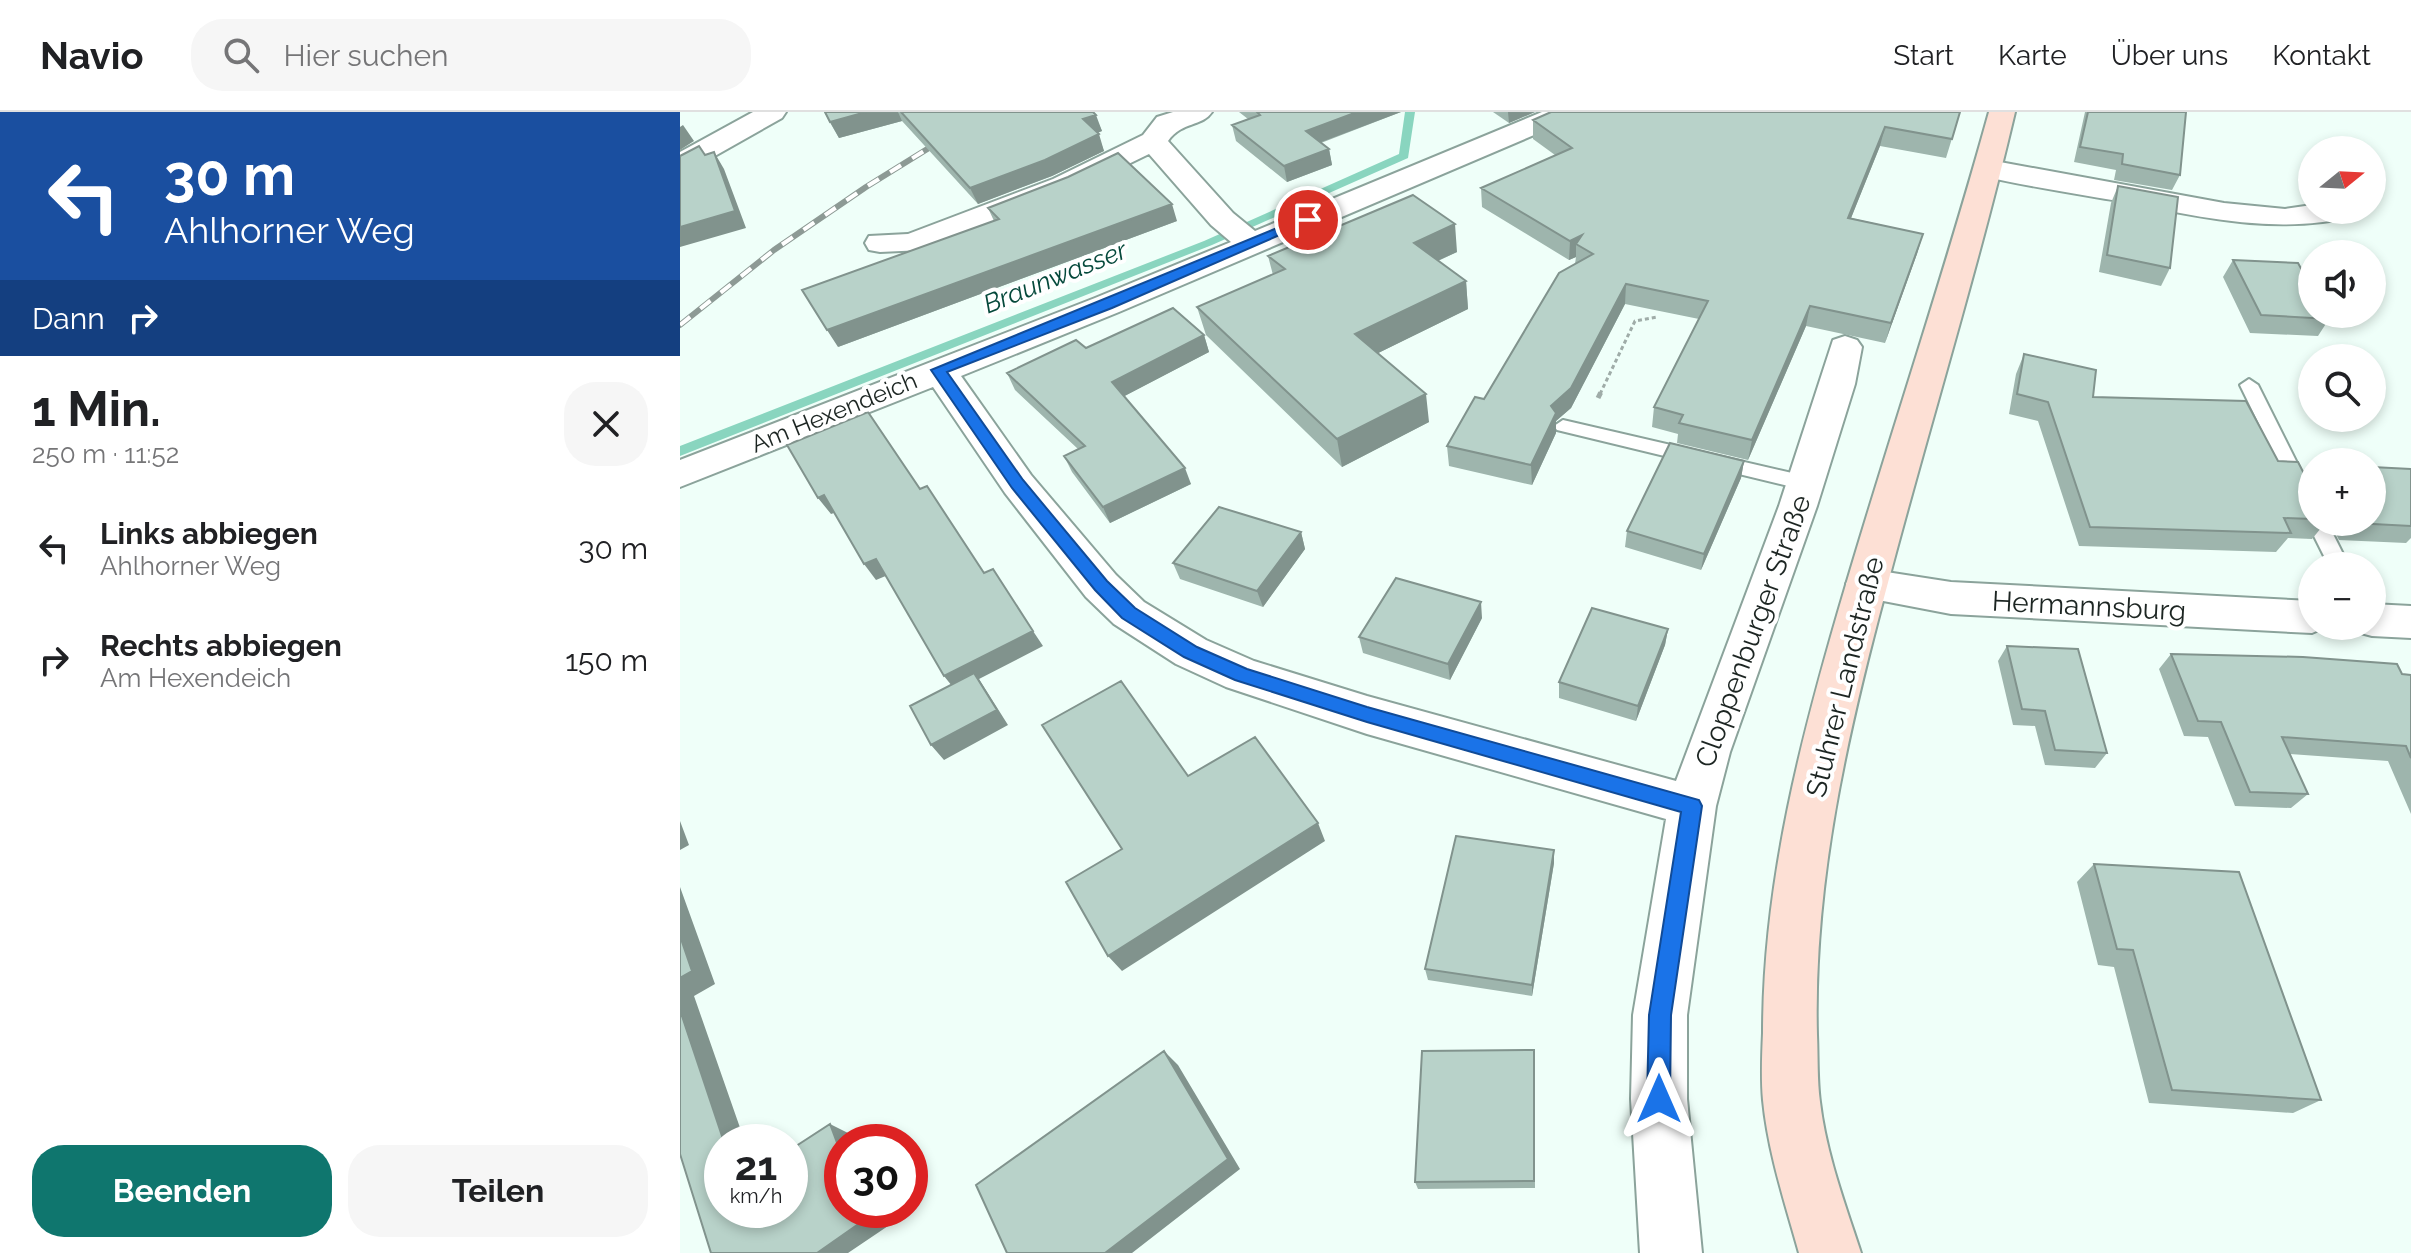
<!DOCTYPE html>
<html lang="de">
<meta charset="utf-8">
<style>
body{margin:0;font-family:Raleway,sans-serif;background:#f6f6f6;color:#202124;height:100vh;display:flex;flex-direction:column;font-size:30px;white-space:nowrap}
*{box-sizing:border-box;margin:0}
p{font-size:26px;color:#757577}
.icon{flex:none;width:44px;height:44px;fill:none;stroke:currentColor;stroke-width:2;stroke-linecap:round;stroke-linejoin:round}
.map{position:relative;flex:1;overflow:hidden}
.panel{display:flex;flex-direction:column;background:#fff;width:680px}
.panel>*{flex:none}
.guide{background:#1a4fa0;color:#fff;overflow:hidden}
.needle{width:52px;rotate:72deg}
.buttons{position:absolute;left:1618px;top:24px;display:grid;gap:16px}
.buttons a{display:grid;place-items:center;width:88px;height:88px;border-radius:50%;background:#fff;box-shadow:0 4px 12px #0003;font-size:40px}
.speed{position:absolute;left:24px;top:1012px;display:flex;gap:16px;font-size:40px;font-weight:700;text-align:center}
.speed>*{display:grid;place-content:center;width:104px;height:104px;border-radius:50%;background:#fff;box-shadow:0 4px 12px #0003;line-height:1}
.speed small{font-size:20px;font-weight:400}
.speed .limit{border:12px solid #d22;background:#fff;color:#111}
.pin{position:absolute;display:grid;place-items:center;width:68px;height:68px;color:#fff;margin:-34px;border:4px solid #fff;border-radius:50%;box-shadow:0 2px 8px #0007}
.me{position:absolute;width:88px;margin:-44px;rotate:0deg;stroke-linejoin:round;filter:drop-shadow(0 0 6px #0008)}
.turn{display:flex;align-items:center;gap:28px;height:168px;padding:0 32px;font-size:36px}
.turn .icon{width:104px;height:104px;stroke-width:2.5}
.turn b{display:block;font-size:56px;line-height:68px}
.then{display:flex;align-items:center;height:76px;padding:0 32px;background:#0003;gap:16px;font-size:30px}
.round{display:grid;place-items:center;flex:none;width:84px;height:84px;border-radius:32px;background:#f6f6f6}
.head{display:flex;align-items:center;justify-content:space-between;height:136px;padding:0 32px}
h1{font-size:48px;font-weight:700;line-height:60px}
.primary-button{display:flex;gap:16px;margin-top:auto;padding:16px 32px}
.primary-button a{flex:1;height:92px;border-radius:32px;background:#0f766e;color:#fff;font-size:32px;font-weight:700;line-height:92px;text-align:center}
.primary-button a+a{background:#f6f6f6;color:#202124}
ul{padding:0;list-style:none}
li{display:flex;align-items:center;gap:24px;height:112px;padding:0 32px}
li div{flex:1}
li b{display:block;font-size:30px}
li em{font-style:normal}
header{display:flex;align-items:center;gap:48px;box-sizing:border-box;height:112px;padding:0 40px;background:#fff;border-bottom:2px solid #e0e0e0}
header strong{font-size:38px}
nav{display:flex;gap:44px;margin-inline-start:auto;font-size:28px}
.search{width:560px;height:72px;background:#f6f6f6;display:flex;align-items:center;gap:20px;box-sizing:border-box;padding:0 28px;border-radius:32px;color:#757577;font-size:30px}
main{display:flex;flex:1;min-height:0}
.map>svg:first-child{display:block}
.lines{fill:none;stroke-linecap:round;stroke-linejoin:round}
.stream{fill:#89d5bf;fill-rule:evenodd}
.service-casing{stroke:#8ba39b;stroke-width:4}
.minor-casing{stroke:#8ba39b;stroke-width:4}
.secondary-casing{stroke:#8ba39b;stroke-width:4}
.path-far1{stroke:#9faca8;stroke-width:3;stroke-dasharray:4 3;stroke-linecap:butt}
.path{stroke:#9faca8;stroke-width:5;stroke-dasharray:6 4;stroke-linecap:butt}
.service{fill:#fff;fill-rule:evenodd}
.minor{fill:#fff;fill-rule:evenodd}
.secondary{fill:#fde0d5;fill-rule:evenodd}
.rail-casing{stroke:#8d9a95;stroke-width:6}
.rail{stroke:#fff;stroke-width:4;stroke-dasharray:13;stroke-linecap:butt}
.wall{fill:#9eb5ad}
.shaded-wall{fill:#81938d}
.building{fill:#b8d2c9;stroke:#81938d;stroke-width:2}
.route{fill:#1a73e8;stroke:#114b97;stroke-width:2}
.labels{text-anchor:middle;dominant-baseline:central;stroke-width:8;stroke-linejoin:round;paint-order:stroke}
.far-street-label{font-size:24px;fill:#1c2522;stroke:#fff}
.far-water-label{font-size:26px;font-style:italic;fill:#05493b;stroke:#fff}
.street-label{font-size:28px;fill:#1c2522;stroke:#fff}
</style>
<header>
<strong>Navio</strong>
<div class="search"><svg class="icon" aria-label="search" viewBox="0 0 24 24"><circle cx="10" cy="10" r="6"/><path d="M15 15l6 6"/></svg>Hier suchen</div>
<nav><a>Start</a><a>Karte</a><a>Über uns</a><a>Kontakt</a></nav>
</header>
<main>
<section class="panel">
<div class="guide">
<div class="turn"><svg class="icon" aria-label="left" viewBox="0 0 24 24"><path d="M17 20v-9H6M10 6l-5 5 5 5"/></svg><div><b>30 m</b>Ahlhorner Weg</div></div>
<div class="then">Dann<svg class="icon" aria-label="right" viewBox="0 0 24 24"><path d="M7 20v-9h11M14 6l5 5-5 5"/></svg></div>
</div>
<div class="head"><div><h1>1 Min.</h1><p>250 m · 11:52</p></div><a class="round"><svg class="icon" aria-label="close" viewBox="0 0 24 24"><path d="M6 6l12 12M18 6L6 18"/></svg></a></div>
<ul>
<li><svg class="icon" aria-label="left" viewBox="0 0 24 24"><path d="M17 20v-9H6M10 6l-5 5 5 5"/></svg><div><b>Links abbiegen</b><p>Ahlhorner Weg</p></div><em>30 m</em></li>
<li><svg class="icon" aria-label="right" viewBox="0 0 24 24"><path d="M7 20v-9h11M14 6l5 5-5 5"/></svg><div><b>Rechts abbiegen</b><p>Am Hexendeich</p></div><em>150 m</em></li>
</ul>
<div class="primary-button"><a>Beenden</a><a>Teilen</a></div>
</section>
<div class="map">
<svg width="1731" height="1141" viewBox="0 0 1731 1141">
<rect width="100%" height="100%" fill="#effff9"/>
<g class="lines">
<!-- stream -->
<path class="stream" d="M725,0H735L728,46L532,133L0,344V334L524,129L719,42Z"/>
<defs>
<path id="service" d="M1569,267L1578,273L1632,381V410H1647L1669,454H1649L1627,410L1629,406L1622,400L1560,273Z
M883,308L1125,364L1134,371L1125,378L877,318L874,314Z"/>
<path id="minor" d="M73,0H106L102,6L10,58L0,61V40Z
M493,0H532C522,15 502,9 488,29L553,101L575,119L862,0H898L894,6L439,200L281,264L351,363L436,463L464,490L526,528L574,549L687,584L996,669L1099,394L1153,228L1165,224L1177,228L1182,235L1175,272L1137,394L1050,640L1036,694L1007,903V987L1022,1141H960L951,987L953,903L986,707L687,622L546,575L496,552L434,512L406,485L325,381L253,275L0,375V348L415,186L551,130L531,113L469,42L393,79L243,138L200,140L189,138L185,131L189,124L228,122L373,67L463,23L477,5Z
M1309,48L1544,91L1605,97L1632,93V98H1679L1675,104C1595,124 1517,104 1438,89C1392,81 1344,74 1299,63L1295,57L1299,51Z
M1187,457L1271,470L1632,489V514H1648L1632,521L1271,502L1172,483L1166,472L1172,461Z
M1692,492L1731,494V526L1692,524L1677,520L1674,514H1692Z"/>
<path id="secondary" d="M1309,0H1335C1297,161 1248,318 1206,478C1167,623 1133,772 1137,923C1138,945 1137,968 1140,990C1146,1041 1165,1092 1181,1141H1119C1105,1091 1088,1040 1083,988C1081,966 1082,943 1083,921C1083,769 1122,621 1165,476C1212,317 1265,160 1309,0Z"/>
</defs>
<!-- service casing -->
<use href="#service" class="service-casing"/>
<!-- minor casing -->
<use href="#minor" class="minor-casing"/>
<!-- secondary casing -->
<use href="#secondary" class="secondary-casing"/>
<!-- path-far1 -->
<path class="path-far1" d="M920,282L955,209L977,205"/>
<!-- path -->
<path class="path" d="M918,286L921,280"/>
<!-- service -->
<use href="#service" class="service"/>
<!-- minor -->
<use href="#minor" class="minor"/>
<!-- secondary -->
<use href="#secondary" class="secondary"/>
<defs>
<path id="rail" d="M0,213L94,138L186,75L307,0"/>
</defs>
<!-- rail casing -->
<use href="#rail" class="rail-casing"/>
<!-- rail -->
<use href="#rail" class="rail"/>
</g>
<!-- wall -->
<path class="wall" d="M144,0H413L422,19L417,21L424,39L372,64L298,92L222,9L159,26Z
M559,0H721L641,31L649,37L652,53L607,70L556,29L552,13L568,7Z
M813,0H855L829,11Z
M1280,0L1266,46L1200,34L1171,106L1243,122L1205,231L1126,214L1068,348L997,331L998,322L972,315L974,295L1019,207L945,192L891,296L876,309V321L852,373L769,354L767,334L804,287L895,152L896,145L889,148L802,95L801,76L875,43L853,27V8Z
M1405,0H1506L1500,63L1492,78L1434,68L1436,58L1394,50Z
M388,65L497,109L158,235L314,109L308,96Z
M1438,74L1490,156L1481,174L1419,160L1431,91Z
M777,140L758,149L786,169L788,197L698,241L749,310L662,355L526,223L517,195L593,163L588,144Z
M1553,148L1649,207L1638,224L1570,221L1543,165Z
M524,223L529,240L444,284L511,372L430,411L392,360L384,344L398,337L335,278L327,261L406,236Z
M1344,242L1413,285L1598,349L1632,377V410H1646L1632,427L1608,426L1596,440L1399,434L1358,309L1329,302L1336,262Z
M1064,349L1061,366L1021,458L945,435L947,419Z
M1731,357V426L1726,431L1659,428L1650,410H1692Z
M621,420L625,437L583,495L500,467L493,451Z
M802,506L770,568L683,541L679,525Z
M988,517L985,533L956,609L879,586V570Z
M1327,534L1427,641L1415,656L1365,653L1355,614L1333,613L1318,549Z
M1491,542L1731,563V702L1708,649L1610,642L1628,682L1611,696L1555,694L1528,625L1504,624L1479,557Z
M874,738V751L852,884L748,868L745,857Z
M1414,752L1641,988L1613,1001L1469,991L1434,855L1418,853L1397,770Z
M854,938L855,1076L738,1077L735,1070Z"/>
<!-- shaded-wall -->
<path class="shaded-wall" d="M186,0H218L222,9L159,26L150,10Z
M677,0H721L628,35L626,19Z
M828,0H855L829,11Z
M416,3L422,19L409,24L403,7Z
M3,13L14,29L0,38V15Z
M1205,15L1200,34L1163,126L1168,106Z
M419,22L424,39L372,64L298,92L290,76Z
M649,37L652,53L607,70L604,54Z
M34,40L44,57L66,116L0,135V115Z
M492,92L497,109L158,235L147,218Z
M775,112L777,140L737,158L734,131Z
M1243,122L1237,142L1205,231L1211,211Z
M902,123L896,132V145L889,148L890,129Z
M786,169L788,197L680,250L675,222Z
M946,172L945,192L891,296L876,309V321L852,373L851,353L871,294Z
M1130,194L1126,214L1068,348L1072,328Z
M524,223L529,240L439,287L432,270Z
M746,282L749,310L662,355L657,327Z
M1064,349L1061,366L1021,458L1024,442Z
M505,356L511,372L430,411L423,395Z
M144,383L157,400L151,402L138,386Z
M621,420L625,437L583,495L577,479Z
M196,447L208,463L196,468L184,452Z
M801,490L802,506L770,568L768,552Z
M988,517L985,533L956,609L958,594Z
M353,519L363,534L299,567L328,613L264,648L251,633L276,579L264,564Z
M0,709L9,733L0,738Z
M638,711L645,729L442,859L428,844Z
M874,738V751L852,884V873Z
M0,775L35,872L14,884L65,1030H44L0,898Z
M484,939L498,953L560,1057L452,1141H425Z
M150,1012L170,1022L174,1030H162V1044Z
M184,1098H201L208,1114L168,1141H137Z"/>
<!-- building -->
<path class="building" d="M145,0H186L150,10Z
M221,0H413L416,3L403,7L419,22L365,48L290,76Z
M577,0H677L626,19L649,37L604,54L552,13L580,3Z
M871,0H1280L1272,27L1205,15L1168,106L1243,122L1211,211L1130,194L1072,328L999,311L1003,303L974,295L1028,189L946,172L891,276L871,294L876,301L851,353L767,334L795,285L804,287L879,161L913,142L896,132L902,123L890,129L801,76L892,36L853,8Z
M1408,0H1506L1500,63L1442,52L1443,42L1400,35Z
M19,34L25,43L34,40L55,99L0,115V44Z
M438,41L492,92L147,218L122,178L319,107L308,96L388,65Z
M1438,74L1498,85L1490,156L1427,143Z
M733,83L775,112L734,131L786,169L675,222L746,282L657,327L517,195L605,157L588,144Z
M1553,148L1618,151L1632,176V202H1647L1649,207L1581,203Z
M493,196L524,223L432,270L505,356L423,395L384,344L405,334L327,261L396,228L406,236Z
M1344,242L1416,258L1413,285L1566,289L1598,349L1618,350L1632,377V407L1604,406L1611,421L1410,415L1368,290L1337,282Z
M188,300L240,377L247,374L304,461L313,457L353,519L264,564L196,447L184,452L144,383L138,386L107,333Z
M990,331L1064,349L1024,442L947,419Z
M1692,355L1731,357V414L1674,411L1673,410H1692Z
M539,395L621,420L577,479L493,451Z
M716,466L801,490L768,552L679,525Z
M912,496L988,517L958,594L879,570Z
M1327,534L1398,537L1427,641L1375,638L1365,599L1342,597Z
M1491,542L1623,545L1717,552L1722,562L1731,563V646L1726,634L1602,625L1628,682L1570,680L1541,610L1518,609Z
M294,561L317,598L251,633L230,594Z
M441,569L508,664L575,625L638,711L428,844L386,770L442,737L362,613Z
M776,724L874,738L852,873L745,857Z
M1414,752L1559,760L1641,988L1492,978L1453,838L1437,837Z
M0,824L12,859L0,866Z
M0,898L44,1030H42V1098H110V1038L150,1012L162,1044V1098H184L187,1106L137,1141H31L0,1042Z
M854,938V1069L735,1070L742,939Z
M484,939L548,1047L425,1141H327L296,1073Z"/>
<!-- route -->
<path class="route" d="M624,105L634,108L432,196L267,260L343,368L427,469L455,496L517,535L567,557L687,595L1019,688L1022,694L991,903L990,987L987,995L979,998L971,995L967,987L969,903L1001,700L687,610L555,568L504,545L442,506L415,478L332,376L251,258Z"/>
<g class="labels">
<!-- far-street labels -->
<g class="far-street-label">
<text transform="translate(154 300) rotate(-22)">Am Hexendeich</text>
</g>
<!-- far-water labels -->
<g class="far-water-label">
<text transform="translate(375 165) rotate(-22)">Braunwasser</text>
</g>
<!-- street labels -->
<g class="street-label">
<text transform="translate(1409 494) rotate(3)">Hermannsburg</text>
<text transform="translate(1073 519) rotate(-70)">Cloppenburger Straße</text>
<text transform="translate(1165 565) rotate(-76)">Stuhrer Landstraße</text>
</g>
</g>
</svg>
<div class="buttons">
<a><svg class="needle" viewBox="-14 -14 28 28"><path d="M0-13l5 13h-10z" fill="#e53935"/><path d="M0 13l5-13h-10z" fill="#757577"/></svg></a>
<a><svg class="icon" aria-label="sound" viewBox="0 0 24 24"><path d="M4 9h4l5-4v14l-5-4H4zM17 9q2 3 0 6"/></svg></a>
<a><svg class="icon" aria-label="search" viewBox="0 0 24 24"><circle cx="10" cy="10" r="6"/><path d="M15 15l6 6"/></svg></a>
<a>+</a>
<a>−</a>
</div>
<div class="speed"><div>21<small>km/h</small></div><div class="limit">30</div></div>
<div class="pin" style="left:628px;top:108px;background:#d93025"><svg class="icon" aria-label="arrive" viewBox="0 0 24 24"><path d="M6 21V4h12l-3 4 3 4H6"/></svg></div>
<svg class="me" style="left:979px;top:987px" viewBox="-20 -20 40 40"><path d="M0-17L14 15 0 8-14 15z" fill="#1a73e8" stroke="#fff" stroke-width="4"/></svg>
</div>
</main>
